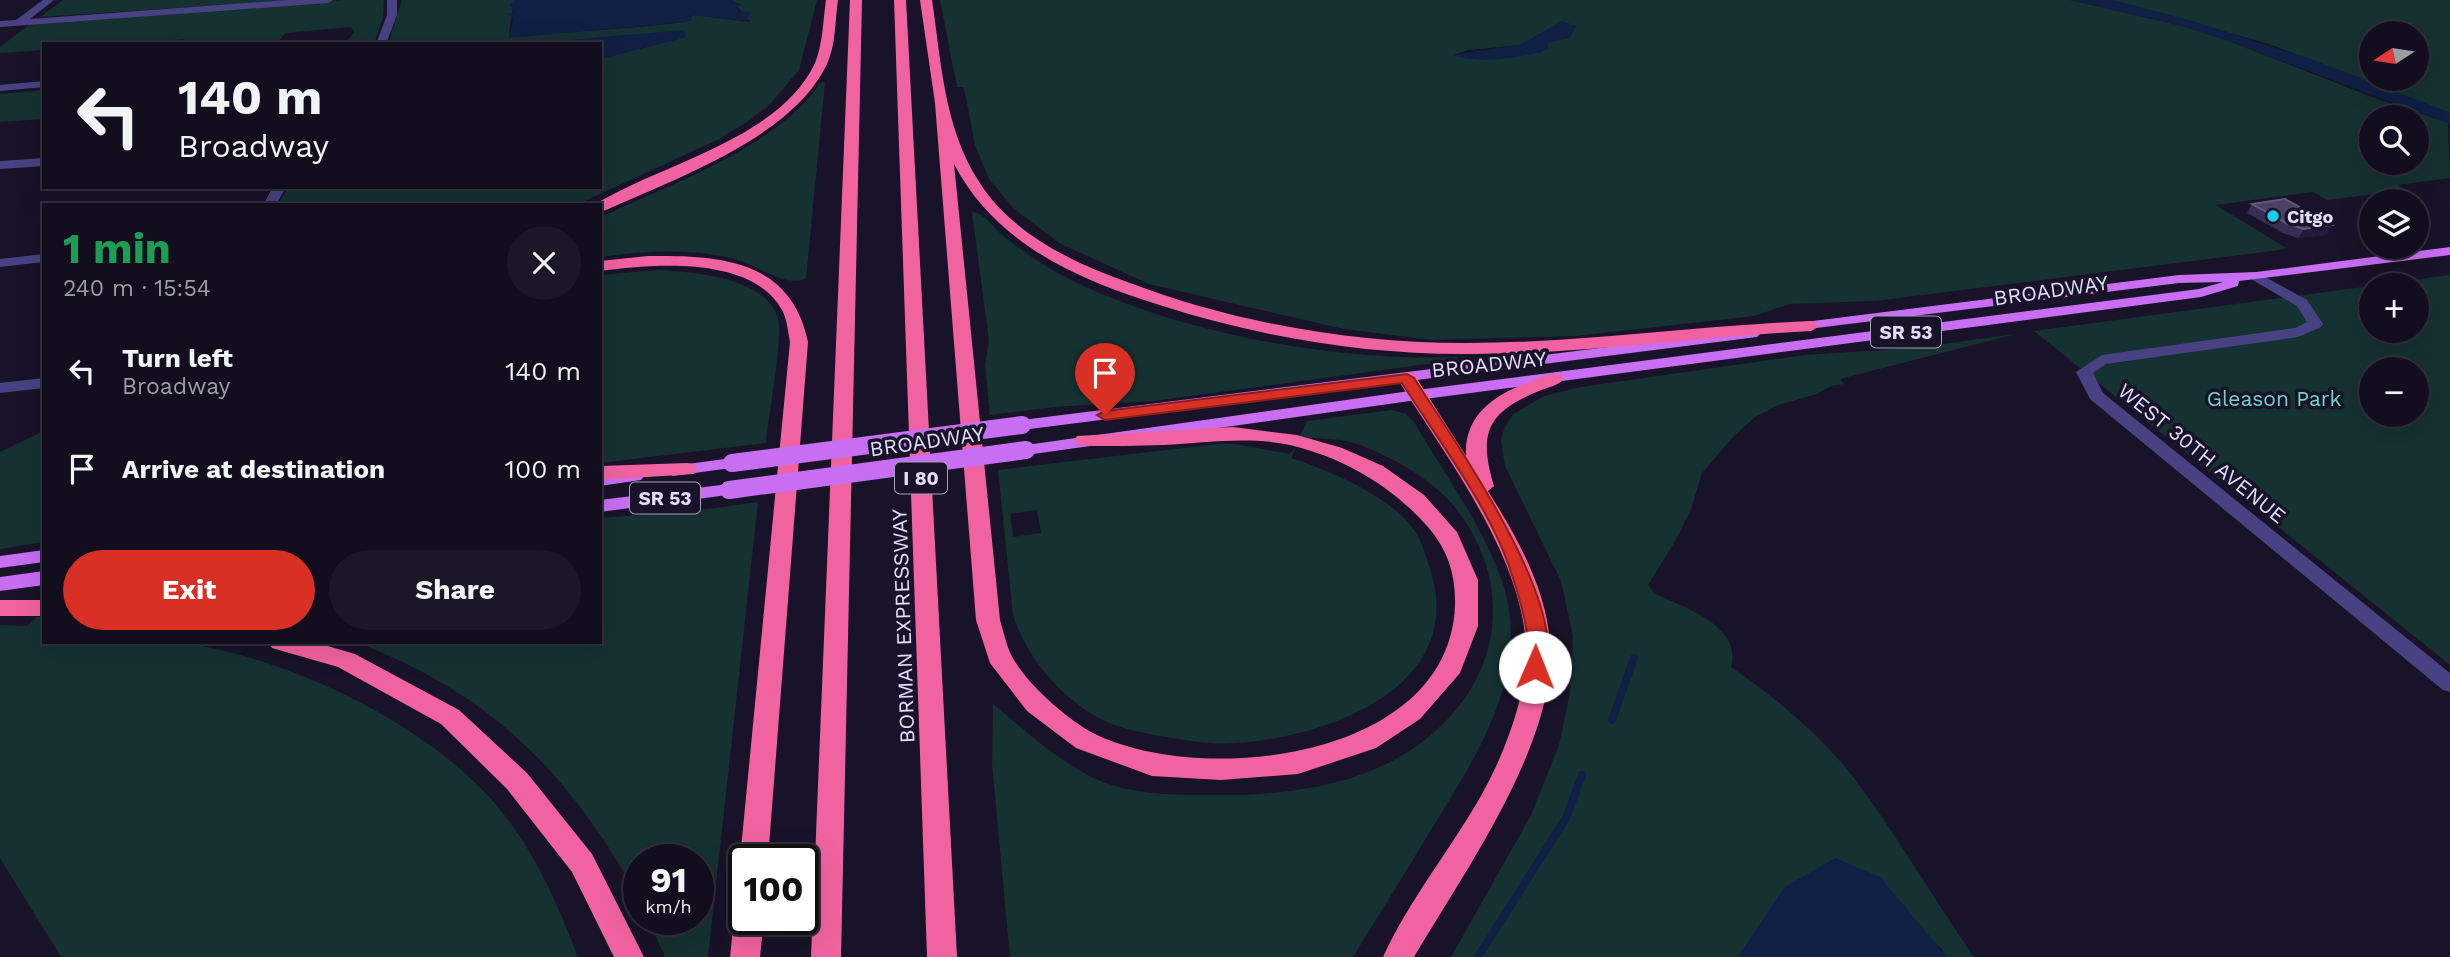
<!DOCTYPE html>
<meta charset="utf-8">
<style>
body{margin:0;font-family:"Work Sans",sans-serif;background:#1b1727;color:#f1f3f6;height:100vh;display:flex;flex-direction:column;font-size:26px;white-space:nowrap}
*{box-sizing:border-box;margin:0}
p{font-size:23px;color:#9c9ca4}
.icon{flex:none;width:38px;height:38px;fill:none;stroke:currentColor;stroke-width:2;stroke-linecap:round;stroke-linejoin:round}
.map{position:relative;flex:1;overflow:hidden}
.details{position:absolute;left:42px;top:203px;width:560px;height:441px;display:flex;flex-direction:column;background:#120e1e;border-radius:0px;box-shadow:0 7px 28px #0002,0 0 0 2px #312e3c}
.details>*{flex:none}
.hud{position:absolute;left:42px;top:42px;width:560px;height:147px;border-radius:0px;box-shadow:0 7px 28px #0002,0 0 0 2px #312e3c;background:#120e1e;color:#f1f3f6;overflow:hidden}
.needle{width:46px;rotate:258deg}
.fabs{position:absolute;left:2359px;top:21px;display:grid;gap:14px}
.fabs a{display:grid;place-items:center;width:70px;height:70px;border-radius:50%;background:#120e1e;box-shadow:0 7px 28px #0002,0 0 0 2px #312e3c;font-size:35px}
.speed{position:absolute;left:623px;top:844px;display:flex;gap:14px;font-size:35px;font-weight:700;text-align:center}
.speed>*{display:grid;place-content:center;width:91px;height:91px;border-radius:50%;background:#120e1e;box-shadow:0 7px 28px #0002,0 0 0 2px #312e3c;line-height:1}
.speed small{font-size:18px;font-weight:400}
.speed .limit{border:4px solid #111;border-radius:10px;background:#fff;color:#111}
.pin{position:absolute;display:grid;place-items:center;width:60px;height:60px;color:#fff;margin:-72px -30px;border-radius:50% 50% 50% 0;rotate:-45deg;box-shadow:0 0 7px #0007}
.pin .icon{rotate:45deg}
.me{position:absolute;width:77px;margin:-38px;rotate:1deg;stroke-linejoin:round;filter:drop-shadow(0 0 5px #0008)}
.turn{display:flex;align-items:center;gap:24px;height:147px;padding:0 21px;font-size:32px}
.turn .icon{width:91px;height:91px;stroke-width:2.5}
.turn b{display:block;font-size:49px;line-height:60px}
.round{display:grid;place-items:center;flex:none;width:74px;height:74px;border-radius:37px;background:#1b1727}
.overview{display:flex;align-items:center;justify-content:space-between;height:119px;padding:0 21px}
h1{font-size:42px;font-weight:700;line-height:52px;color:#1e9e55}
.primary-button{display:flex;gap:14px;margin-top:auto;padding:14px 21px}
.primary-button a{flex:1;height:80px;border-radius:42px;background:#d93025;color:#fff;font-size:28px;font-weight:700;line-height:80px;text-align:center}
.primary-button a+a{background:#1b1727;color:#f1f3f6}
ul{padding:0;list-style:none}
li{display:flex;align-items:center;gap:21px;height:98px;padding:0 21px}
li div{flex:1}
li b{display:block;font-size:26px}
li em{font-style:normal}
.map>svg:first-child{display:block}
.green{fill:#163132;fill-rule:evenodd}
.water{fill:#102044}
.lines{fill:none;stroke-linecap:round;stroke-linejoin:round}
.stream{stroke:#102044;stroke-width:8}
.minor{fill:#484283;fill-rule:evenodd}
.primary{fill:#c76ef2;fill-rule:evenodd}
.motorway{fill:#f163a0;fill-rule:evenodd}
.primary-bridge{stroke:#c76ef2;stroke-width:18}
.wall{fill:#372e54}
.shaded-wall{fill:#231b3b}
.building{fill:#494166;stroke:#61597d;stroke-width:2}
.route{fill:#d93025;stroke:#8d1f18;stroke-width:2}
.poi-dot{fill:#1bcbea;stroke:#181328;stroke-width:2.5}
.labels{text-anchor:middle;dominant-baseline:central;stroke-width:7;stroke-linejoin:round;paint-order:stroke}
.far-poi-label{font-size:18px;font-weight:bold;fill:#e2ddfc;stroke:#181328;text-anchor:start}
.shield{fill:#181328;stroke:#a5a0bc;stroke-width:2}
.shield-label{font-size:19px;font-weight:bold;fill:#e2ddfc}
.street-label{font-size:21px;fill:#e2ddfc;stroke:#181328}
.park-label{font-size:21px;fill:#6fd6c2;stroke:#181328}
</style>
<div class="map">
<svg width="2450" height="957" viewBox="0 0 2450 957">
<rect width="100%" height="100%" fill="#181328"/>
<!-- green -->
<path class="green" d="M63,0H296L40,17Z
M343,0H384L383,18L374,44H345L354,32L351,27L286,33L275,44H180L184,39L123,44H44V50L0,53V47L29,25Z
M402,0H514L509,34C569,33 626,29 686,22L693,15L750,22L732,0H817L799,70L771,103L747,122L717,140L576,205H277L289,187H600V59L686,37L626,35L531,44H388Z
M940,0H2070L2178,25L2226,40L2375,98L2448,123L2450,178L2398,185L2407,190L2327,200L2313,192L2216,205L2286,248L2280,250L1875,301L1790,304L1754,316L1575,336L1432,340L1344,329L1149,284L1061,244L1014,209L989,179L975,145L965,93L963,87H957ZM1562,21L1541,52L1498,59L1454,55L1468,50L1521,45ZM2371,117H2417V163H2371Z
M2113,0H2450V113L2269,44ZM2371,33H2417V79H2371Z
M825,82L806,279C784,287 757,265 735,259C691,248 645,251 600,257V217C665,187 782,144 820,83Z
M44,90V119L0,122V94Z
M972,212C984,213 992,226 1001,234C1024,253 1050,270 1077,283C1184,334 1339,362 1457,357L1458,360L1153,401L1053,407L990,415L985,365L989,341Z
M658,270C693,272 767,277 778,319C783,339 768,418 766,443L600,463V275Z
M2450,275V665L2034,331L2371,286V331H2417V285H2376ZM2371,369H2417V415H2371Z
M2016,334L1840,379L1844,384L1831,386L1817,394L1778,405L1755,417L1732,438L1702,473L1691,509L1677,538L1648,585L1654,593C1682,607 1743,625 1731,667C1776,698 1820,734 1854,778C1897,835 1933,898 1974,957H1947L1940,947L1785,887L1738,957H1451L1531,815L1559,745L1570,693L1573,636L1561,581L1505,466L1501,441L1504,429L1513,414L1544,396L1581,387L1805,355L1914,348Z
M1392,410L1406,414L1414,422C1444,474 1484,527 1503,584C1532,675 1475,758 1431,830C1405,873 1379,915 1353,957H1010L992,764L993,704C1026,731 1057,761 1096,779C1134,796 1180,795 1221,795C1289,795 1366,785 1422,742C1502,682 1517,585 1454,506C1431,478 1390,456 1357,444C1337,437 1320,440 1300,436L1307,421Z
M44,431V542L0,549V452Z
M1217,444H1235L1289,454L1296,448L1291,458C1331,471 1399,499 1419,538C1423,546 1425,555 1428,563C1473,685 1329,738 1234,743C1209,745 1185,740 1160,736C1139,732 1113,727 1095,716C1058,694 1026,656 1013,615L998,470ZM1037,510L1041,533L1013,537L1010,514Z
M758,502L708,957H665L648,919H698V859H639V898C569,773 492,694 356,642H600V518L694,511Z
M37,617H44V642C88,642 139,637 182,643C287,657 420,720 491,799C532,845 556,900 578,957H61L0,858V625L27,626Z"/>
<!-- water -->
<path class="water" d="M514,0H732L742,5L736,7L738,11L751,12L747,18L752,21L693,15L689,16L692,20L686,22L509,38L513,18L507,14L514,12L510,5Z
M2070,0H2113L2193,21L2319,62L2450,113V124L2226,40L2178,25Z
M1562,21L1576,26L1570,38L1548,43V49C1520,59 1480,64 1452,55L1520,45Z
M684,30L686,37L600,59V44H531Z
M1835,858L1880,877L1947,957H1738L1785,887Z"/>
<g class="lines">
<!-- stream -->
<path class="stream" d="M1612,720L1634,658
M1478,957L1566,818L1582,775"/>
<!-- minor -->
<path class="minor" d="M43,0H54L30,19L288,0H333L328,3L0,27V21L16,20Z
M387,0H397V15L386,44H376L387,15Z
M44,81V87L0,91V85Z
M44,158V166L0,169V161Z
M273,187H286L276,205H263Z
M44,254V262L0,267V259Z
M2256,272L2307,300L2323,324L2321,327L2298,337L2106,364L2093,373L2103,393L2450,673V692L2443,690L2090,399L2076,372L2102,355L2295,328L2307,322L2297,306L2251,279L2249,276Z
M44,378V388L0,393V383Z"/>
<!-- primary -->
<path class="primary" d="M2450,247V255L2239,281L2238,286L2201,297L1417,400L1026,455L1017,450L1026,445L1417,390L2199,289L2223,282L2179,283L1792,331L1789,328L1797,323L2179,275L2256,272Z
M1752,329L1757,331L1760,334L1757,337L1022,430L1014,425L1022,420Z
M732,458L741,463L738,467L673,476L664,471L673,466Z
M635,471L644,476L641,480L600,486V475Z
M729,484L738,490L735,494L600,512V500Z
M44,550V562L0,568V556Z
M44,571V585L0,591V577Z"/>
<!-- motorway -->
<path class="motorway" d="M826,0H838C835,20 836,45 827,64C792,138 676,178 606,210L600,212V205H594C659,164 779,140 815,63C823,44 823,20 826,0Z
M850,0H862L841,957H811Z
M894,0H906L957,957H927Z
M920,0H932C941,60 944,127 978,180C1010,233 1073,263 1130,283C1236,323 1351,343 1465,343C1580,343 1695,326 1811,321L1820,326L1811,331C1695,337 1579,355 1463,354C1353,354 1245,334 1141,299C1065,274 992,237 954,164L1000,620C1004,633 1007,649 1014,660C1029,686 1069,721 1095,734C1204,787 1450,759 1455,605C1456,576 1448,550 1428,527C1392,486 1344,458 1290,445C1247,436 1206,443 1163,445C1137,446 1110,446 1084,446L1077,444L1074,440L1077,436L1233,427L1297,435L1342,448L1383,466L1424,495L1457,532L1478,580V626L1460,673L1420,719L1376,748L1298,774L1221,780L1152,776L1076,748L1027,711L990,663L976,620L935,103Z
M648,256C719,255 791,259 808,342L768,859H744V867L740,859L790,342C788,332 787,319 782,310C752,255 652,264 600,271V261Z
M1407,372L1414,374L1466,456C1464,415 1494,395 1529,382C1539,378 1550,372 1561,375L1564,379C1558,386 1548,387 1539,391C1487,412 1478,433 1494,486L1488,491C1517,537 1546,588 1550,643C1558,741 1463,874 1414,957H1383C1409,900 1451,849 1482,794C1505,753 1529,690 1526,643C1519,550 1445,456 1397,378Z
M687,463L694,464L697,469L694,474L600,480V466Z
M0,600H44V616H0Z
M269,642H314L355,654L459,710L527,773L592,854L644,957H614L572,872L507,789L441,724L338,667L272,648Z
M744,908V919H764L760,957H730L734,919L739,910Z"/>
<!-- primary-bridge -->
<path class="primary-bridge" d="M732,463L1022,425
M729,490L1026,450"/>
</g>
<!-- wall -->
<path class="wall" d="M2252,204L2332,225L2326,235L2298,238L2283,233L2247,213Z"/>
<!-- shaded-wall -->
<path class="shaded-wall" d="M2332,225L2326,235L2298,238L2304,229Z"/>
<!-- building -->
<path class="building" d="M2285,199L2332,225L2304,229L2288,224L2252,204Z"/>
<!-- route -->
<path class="route" d="M1407,374L1414,378C1448,432 1576,611 1542,672H1529C1523,663 1530,652 1528,641C1525,613 1516,585 1506,558C1485,502 1435,435 1402,383L1105,420L1097,415L1105,411Z"/>
<!-- markers -->
<circle class="poi-dot" cx="2273" cy="216" r="7"/>
<g class="labels">
<!-- far-poi labels -->
<g class="far-poi-label">
<text x="2287" y="216">Citgo</text>
</g>
<!-- shield labels -->
<g class="shield">
<rect x="1871" y="316.5" width="70" height="31" rx="5"/>
<rect x="895" y="462.5" width="52" height="31" rx="5"/>
<rect x="630" y="482.5" width="70" height="31" rx="5"/>
</g>
<g class="shield-label">
<text x="1906" y="332">SR 53</text>
<text x="921" y="478">I 80</text>
<text x="665" y="498">SR 53</text>
</g>
<!-- street labels -->
<g class="street-label">
<text transform="translate(2051 290) rotate(-8)">BROADWAY</text>
<text transform="translate(1489 364) rotate(-6)">BROADWAY</text>
<text transform="translate(927 441) rotate(-8)">BROADWAY</text>
<text transform="translate(2202 453) rotate(39)">WEST 30TH AVENUE</text>
<text transform="translate(903 626) rotate(-92)">BORMAN EXPRESSWAY</text>
</g>
<!-- park labels -->
<g class="park-label">
<text x="2274" y="398">Gleason Park</text>
</g>
</g>
</svg>
<div class="fabs">
<a><svg class="needle" viewBox="-14 -14 28 28"><path d="M0-13l5 13h-10z" fill="#e53935"/><path d="M0 13l5-13h-10z" fill="#9c9ca4"/></svg></a>
<a><svg class="icon" aria-label="search" viewBox="0 0 24 24"><circle cx="10" cy="10" r="6"/><path d="M15 15l6 6"/></svg></a>
<a><svg class="icon" aria-label="layers" viewBox="0 0 24 24"><path d="M12 4l9 5-9 5-9-5zM3 14l9 5 9-5"/></svg></a>
<a>+</a>
<a>−</a>
</div>
<div class="speed"><div>91<small>km/h</small></div><div class="limit">100</div></div>
<div class="pin" style="left:1105px;top:415px;background:#d93025"><svg class="icon" aria-label="arrive" viewBox="0 0 24 24"><path d="M6 21V4h12l-3 4 3 4H6"/></svg></div>
<svg class="me" style="left:1535px;top:667px" viewBox="-20 -20 40 40"><circle r="19" fill="#fff"/><path d="M0-13L10 11 0 6-10 11z" fill="#d93025"/></svg>
<div class="hud">
<div class="turn"><svg class="icon" aria-label="left" viewBox="0 0 24 24"><path d="M17 20v-9H6M10 6l-5 5 5 5"/></svg><div><b>140 m</b>Broadway</div></div>
</div>
<section class="details">
<div class="overview"><div><h1>1 min</h1><p>240 m · 15:54</p></div><a class="round"><svg class="icon" aria-label="close" viewBox="0 0 24 24"><path d="M6 6l12 12M18 6L6 18"/></svg></a></div>
<ul>
<li><svg class="icon" aria-label="left" viewBox="0 0 24 24"><path d="M17 20v-9H6M10 6l-5 5 5 5"/></svg><div><b>Turn left</b><p>Broadway</p></div><em>140 m</em></li>
<li><svg class="icon" aria-label="arrive" viewBox="0 0 24 24"><path d="M6 21V4h12l-3 4 3 4H6"/></svg><div><b>Arrive at destination</b></div><em>100 m</em></li>
</ul>
<div class="primary-button"><a>Exit</a><a>Share</a></div>
</section>
</div>
